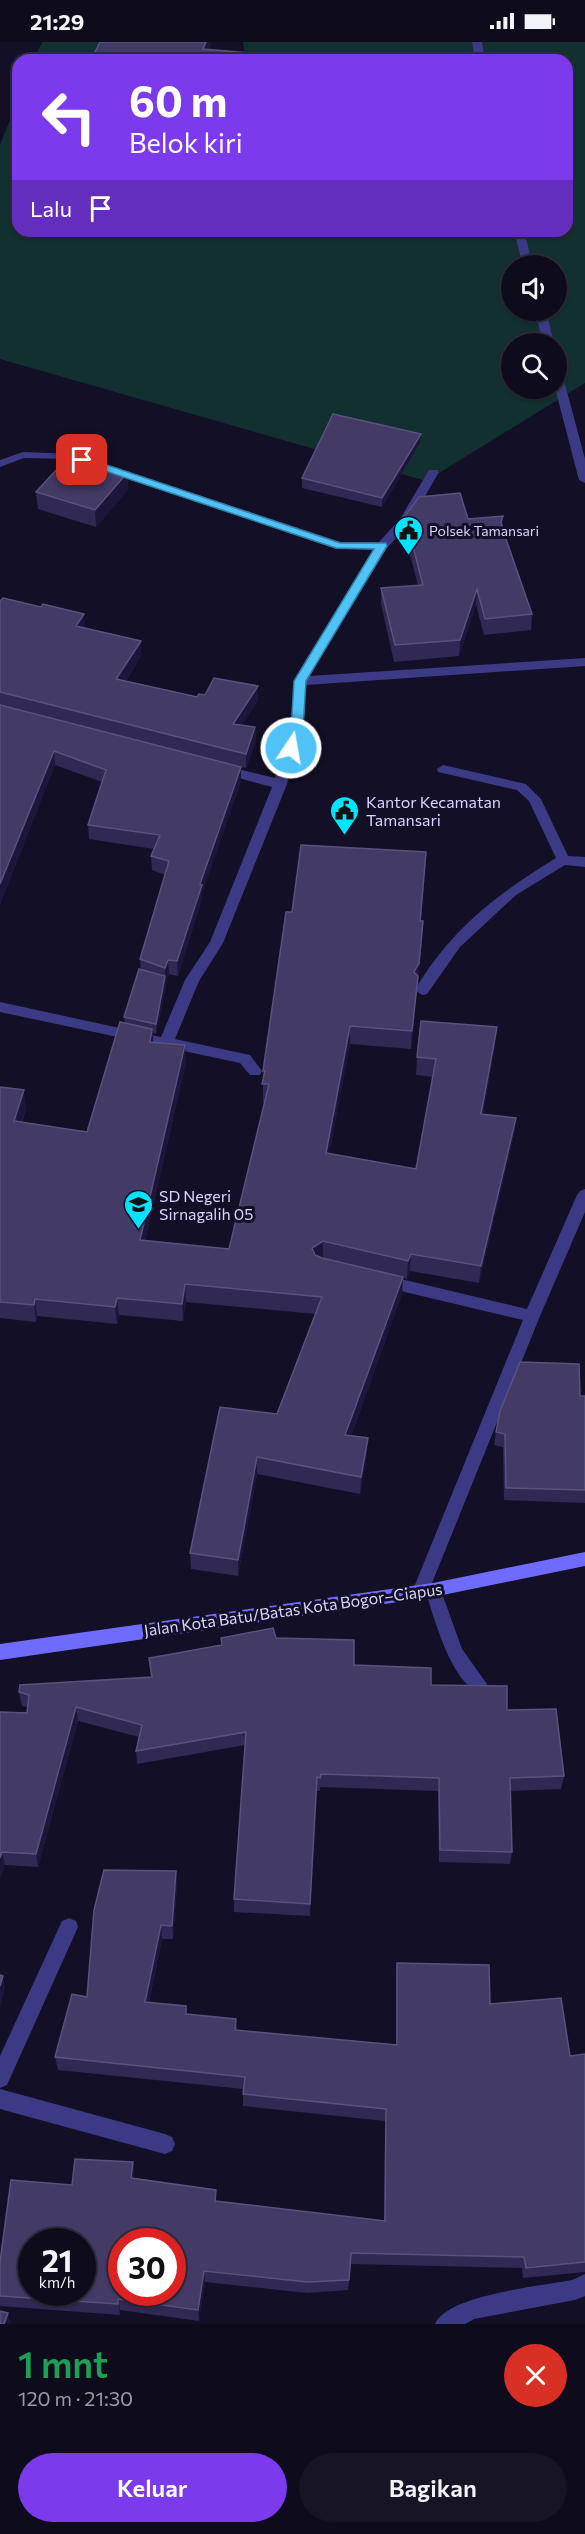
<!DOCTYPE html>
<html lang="id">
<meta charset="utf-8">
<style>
body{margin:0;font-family:Commissioner,sans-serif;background:#171425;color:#f1f3f6;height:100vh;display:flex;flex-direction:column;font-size:22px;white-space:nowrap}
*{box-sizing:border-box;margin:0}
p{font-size:20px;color:#9b9ba3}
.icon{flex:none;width:33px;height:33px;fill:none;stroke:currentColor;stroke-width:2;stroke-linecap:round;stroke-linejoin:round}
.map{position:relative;height:2282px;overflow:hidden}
.panel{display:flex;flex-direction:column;background:#0e0b1c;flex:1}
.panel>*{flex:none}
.guide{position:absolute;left:12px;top:12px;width:561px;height:183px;border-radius:18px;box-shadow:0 2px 4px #0004,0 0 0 2px #2e2b3b;background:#7c3aed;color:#fff;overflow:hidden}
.fabs{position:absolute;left:501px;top:213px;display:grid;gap:12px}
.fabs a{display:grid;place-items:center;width:66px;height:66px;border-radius:50%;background:#0e0b1c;box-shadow:0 2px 4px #0004,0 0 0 2px #2e2b3b;font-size:30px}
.speed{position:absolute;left:18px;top:2186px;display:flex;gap:12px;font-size:30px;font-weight:700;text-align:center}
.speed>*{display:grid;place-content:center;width:78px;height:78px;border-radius:50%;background:#0e0b1c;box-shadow:0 2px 4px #0004,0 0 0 2px #2e2b3b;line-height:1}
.speed small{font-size:15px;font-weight:400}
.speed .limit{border:9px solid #d22;background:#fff;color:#111}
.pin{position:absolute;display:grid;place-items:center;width:51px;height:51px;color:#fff;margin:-26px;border-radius:12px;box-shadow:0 3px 9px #0006}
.me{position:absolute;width:66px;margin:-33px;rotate:12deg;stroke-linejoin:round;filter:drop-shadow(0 0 4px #0008)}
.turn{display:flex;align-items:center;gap:21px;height:126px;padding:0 18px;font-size:27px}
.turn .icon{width:78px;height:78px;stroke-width:2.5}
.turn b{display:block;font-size:42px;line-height:51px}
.then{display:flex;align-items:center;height:57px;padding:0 18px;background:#0003;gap:12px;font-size:22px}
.round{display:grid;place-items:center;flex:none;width:63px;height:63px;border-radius:32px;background:#171425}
.head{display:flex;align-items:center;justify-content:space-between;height:102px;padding:0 18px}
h1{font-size:36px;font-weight:600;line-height:45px;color:#1e9e55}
.button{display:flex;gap:12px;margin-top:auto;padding:12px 18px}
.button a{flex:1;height:69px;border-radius:36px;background:#7c3aed;color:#fff;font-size:24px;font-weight:600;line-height:69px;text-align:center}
.button a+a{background:#171425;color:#f1f3f6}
.status{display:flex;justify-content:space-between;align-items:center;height:42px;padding:0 30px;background:#0e0b1c;direction:ltr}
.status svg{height:16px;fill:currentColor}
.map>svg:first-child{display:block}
.green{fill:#12302f;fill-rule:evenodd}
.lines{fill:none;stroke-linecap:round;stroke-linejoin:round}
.lane{fill:#3d3a85;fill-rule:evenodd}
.street{fill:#3d3a85;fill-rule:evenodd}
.secondary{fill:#6f6bff;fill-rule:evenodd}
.wall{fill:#312854}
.shaded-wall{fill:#1d163a}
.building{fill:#433a66;stroke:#5a527e;stroke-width:1.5;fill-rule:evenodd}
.route{fill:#4fc3f7;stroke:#337fa1;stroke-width:1.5}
.labels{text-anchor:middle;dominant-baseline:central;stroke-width:6;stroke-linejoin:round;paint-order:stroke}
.far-poi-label{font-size:14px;fill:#d9d4ff;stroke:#130f26;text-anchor:start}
.poi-label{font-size:16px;fill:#d9d4ff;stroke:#130f26;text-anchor:start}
.street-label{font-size:16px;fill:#d9d4ff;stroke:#130f26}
</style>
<div class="status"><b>21:29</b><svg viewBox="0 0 49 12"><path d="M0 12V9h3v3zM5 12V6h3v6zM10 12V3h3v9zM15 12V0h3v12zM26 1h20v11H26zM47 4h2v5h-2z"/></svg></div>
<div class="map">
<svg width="585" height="2282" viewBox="0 0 585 2282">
<rect width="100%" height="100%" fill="#130f26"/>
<!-- green -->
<path class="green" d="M42,0H102L142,18H34Z
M243,0H585V341L426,439L0,317V103L18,58V189H567V18H246ZM512,224H556V268H512ZM512,302H556V346H512Z"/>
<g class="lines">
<!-- lane -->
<path class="lane" d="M443,723L526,742L541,757L568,814L585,815V825L565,823L516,853L460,905L427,952L422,953L415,948C450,888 497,852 556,816L529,759L517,748L438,730L437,727Z"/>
<!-- street -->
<path class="street" d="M472,0H482L485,18H475Z
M514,189H524L533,224H523Z
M535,268H546L554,302H543Z
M556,328L562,331L585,417V441L579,438L555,346Z
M23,410L74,412L341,500H379L400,477L429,428H437L439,430L409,482L387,506L309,634L585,616V624L306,643L303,688L287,742L223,901L199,939L175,997L250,1013L262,1029L260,1033H250L240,1021L0,970V960L161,995L185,938L210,900L272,745L216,730L215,727L221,723L275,736L291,688L294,639L374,508L336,507L69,417L24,416L0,425V418Z
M585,1147V1170L540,1274L432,1541L439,1543L462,1607L487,1642L484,1648L478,1650C452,1640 435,1579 427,1554L420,1557L414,1555L412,1550L523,1278L384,1245L379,1243L376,1239L379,1235L384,1233L527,1267L577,1153L580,1149Z
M69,1876L76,1879L78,1885L7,2043L0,2046V2014L62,1879Z
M0,2047L165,2092L172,2095L175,2102L172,2109L165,2112L0,2067Z
M585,2232V2254L575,2258L474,2277L465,2282H435C447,2253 541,2244 572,2238Z"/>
<!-- secondary -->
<path class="secondary" d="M585,1510V1524L433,1555L0,1618V1602L433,1541Z"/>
</g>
<!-- wall -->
<path class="wall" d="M420,401L382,465L302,446V436Z
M127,431L128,448L96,485L38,467L36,450Z
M405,474L468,477L502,484L507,500L532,572L531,588L484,593L476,563L459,614L394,620L381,562V546L418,543L404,490Z
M0,559L85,586L141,599V614L126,639L197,655L205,653L258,658L242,683L255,685L256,700L246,726L241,725V739L202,851V857L178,934L169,932L166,940V943L156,992L153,991V1000L186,1021L145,1199L229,1207L265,1060H263V1029L292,870L425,829L421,879H423L422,898L411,1007L350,1002L329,1112L416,1127L433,1035L416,1033L417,1015L495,1003L483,1072L516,1076L514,1093L479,1241L410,1229L407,1237L403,1236L402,1252L351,1394L367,1413L360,1452L257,1432L238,1534L191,1527L190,1511L277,1372L316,1272L186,1260L183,1279L119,1273L117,1282L37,1274L36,1280L0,1276V1045L26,1066L22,1081L87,1090L125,981L124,975L141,928L140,917L165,833L152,828L151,814L154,807L89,797L88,783L102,740L55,723L0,862Z
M580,1354H585V1461L504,1458L503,1405L494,1403L496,1390Z
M221,1596H276L354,1623L431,1643L507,1668L564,1734L561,1747L510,1749L512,1810L510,1822L439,1820L438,1749L320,1745V1749H316L310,1874L234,1870V1857L245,1703L137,1722L136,1709L139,1695L78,1679L38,1825L5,1823L0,1836V1670L27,1671L28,1665L22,1664L19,1650L151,1635L149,1616L221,1603Z
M176,1829L177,1843L173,1897H162L149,1960L187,1972L236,1977L237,1989L396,2003V1934L397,1921L490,1962L570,2014L585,2012V2230L523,2236L522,2226L351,2222L348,2248L307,2251L205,2240L199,2279L120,2268V2273L0,2264V2220L72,2143L133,2120L134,2132V2137L217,2160L384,2179L385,2079L243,2064V2047L58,2028L55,2015L87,1955Z"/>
<!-- shaded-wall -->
<path class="shaded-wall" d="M206,0H212L204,18L203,7Z
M421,392L420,401L382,465V456Z
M127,431L128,448L96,485L95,468Z
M477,547L476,563L459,614L460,598Z
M84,572L85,587L76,584Z
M141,599V614L118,651L116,637Z
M258,644V658L233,697V682Z
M255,685L256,700L246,726V712Z
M54,709L55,723L0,862V842Z
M241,725V739L202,851V857L178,934L177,919L200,842Z
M423,879L422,898L411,1007L414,930Z
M168,918L169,932L166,940V943L156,992V982L165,935V926Z
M350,984V1002L326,1129V1111Z
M497,985L495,1003L480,1090L481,1072Z
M152,987L154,1005L150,1000Z
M185,1003L186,1021L141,1216L140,1198Z
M24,1048L26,1066L16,1097L14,1079Z
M516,1076L514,1093L479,1241L481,1224Z
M323,1199V1217L312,1224V1206Z
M411,1212L410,1229L407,1237L408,1219Z
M403,1235L402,1252L345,1410V1393Z
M185,1242L186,1260L183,1279L182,1262Z
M117,1256L119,1273L117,1282L115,1265Z
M35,1257L37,1274L36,1280L34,1263Z
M368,1396L367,1413L360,1452L361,1435Z
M257,1415V1432L238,1534V1518Z
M76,1665L78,1679L38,1825L36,1812Z
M2,1810L5,1823L0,1836V1816Z
M176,1829L177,1843L173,1897L172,1884Z
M161,1883L162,1897L146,1972L145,1960Z
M3,1934L5,1946L0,1966V1944Z
M133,2120L134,2132L133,2148L131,2136Z
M204,2229L205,2240L199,2279L198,2268Z
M118,2257L120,2268V2273L118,2262Z
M8,2271L11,2281L4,2282Z"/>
<!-- building -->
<path class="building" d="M100,0H206L203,7L250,11L248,18H249H91Z
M333,372L421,392L382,456L302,436Z
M69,414L127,431L95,468L36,450Z
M460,451L468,477L503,474L501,480L507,500L532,572L485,577L477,547L460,598L395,603L381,546L423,543L405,474L419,455Z
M3,556L41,565L43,562L84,572L76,584L141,599L116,637L197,655L199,652L205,653L214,636L258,644L233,682L255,685L246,712L0,650V559Z
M0,663L241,725L200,842L202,843L177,919L168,918L165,926L140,917L169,819L151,814L160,793L88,783L106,728L54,709L0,842Z
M301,803L426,810L420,879H423L419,921L414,930L418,934L412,989L350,984L326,1111L416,1127L436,1017L417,1015L421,979L497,985L481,1072L516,1076L481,1224L411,1212L408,1219L323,1199L312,1206L315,1213L322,1216L403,1235L345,1393L368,1396L361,1435L257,1415L238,1518L190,1511L220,1365L277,1372L322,1255L185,1242L182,1262L117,1256L115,1265L35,1257L34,1263L0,1260V1045L24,1048L14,1079L87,1090L120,980L152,987L150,1000L185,1003L140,1198L229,1207L269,1042H262L265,1029H263L286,870H292Z
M139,927L165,934L156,982L124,975Z
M520,1320L579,1322L580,1354H585V1448L506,1446L505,1392L496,1390L500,1369Z
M273,1586L276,1596L354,1598V1623L431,1626V1643L507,1644V1668L556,1667L564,1734L510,1736L512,1810L440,1808L439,1736L321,1732L320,1736L317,1735L310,1862L234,1857L246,1690L136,1709L142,1683L76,1665L36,1812L2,1810L0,1816V1670L27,1671L29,1653L19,1650L20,1643L152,1635L149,1616L222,1603L221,1596Z
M104,1828L176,1829L172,1884L161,1883L145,1960L186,1964V1972L236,1977L235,1988L397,2003V1921L489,1923L490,1962L561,1956L570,2014L585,2012V2220L526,2226L524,2215L351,2211L349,2238L307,2240L204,2229L198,2268L118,2257V2262L0,2254V2220L11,2138L72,2143L75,2117L133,2120L131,2136L216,2148L215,2159L385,2179L386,2067L243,2052L245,2035L55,2015L72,1952L87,1955L94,1868ZM32,2199H82V2250H32ZM122,2199H172V2250H122Z
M0,1933L3,1934L0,1944Z
M0,2269L8,2271L4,2282H0Z"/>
<!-- route -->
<path class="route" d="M78,416H86L340,501H386L387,504L306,639L303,688L296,709H287L286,706L291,688L294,639L374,507L336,506L78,420Z"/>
<!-- icons -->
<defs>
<symbol id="civic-pin" viewBox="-11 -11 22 30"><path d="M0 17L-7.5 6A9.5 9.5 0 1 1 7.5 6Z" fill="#00e5ff" stroke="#130f26"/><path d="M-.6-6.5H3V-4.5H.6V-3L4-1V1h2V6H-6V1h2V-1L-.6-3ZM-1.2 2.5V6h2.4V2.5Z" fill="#111"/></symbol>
<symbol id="school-pin" viewBox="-11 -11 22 30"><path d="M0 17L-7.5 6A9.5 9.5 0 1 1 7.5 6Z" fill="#00e5ff" stroke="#130f26"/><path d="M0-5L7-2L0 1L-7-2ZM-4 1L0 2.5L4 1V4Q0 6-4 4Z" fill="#111"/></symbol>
</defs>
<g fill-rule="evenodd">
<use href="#civic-pin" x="392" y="472" width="33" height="45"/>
<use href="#civic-pin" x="328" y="752" width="33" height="45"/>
<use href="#school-pin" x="122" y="1146" width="33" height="45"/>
</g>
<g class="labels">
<!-- far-poi labels -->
<g class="far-poi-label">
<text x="429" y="488">Polsek Tamansari</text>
</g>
<!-- poi labels -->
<g class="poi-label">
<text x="366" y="759">Kantor Kecamatan<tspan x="366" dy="18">Tamansari</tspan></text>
<text x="159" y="1153">SD Negeri<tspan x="159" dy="18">Sirnagalih 05</tspan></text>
</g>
<!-- street labels -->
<g class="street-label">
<text transform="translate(293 1567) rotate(-8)">Jalan Kota Batu/Batas Kota Bogor–Ciapus</text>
</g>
</g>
</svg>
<div class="fabs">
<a><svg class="icon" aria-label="sound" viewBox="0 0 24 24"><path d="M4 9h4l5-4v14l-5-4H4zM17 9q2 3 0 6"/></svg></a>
<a><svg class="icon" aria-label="search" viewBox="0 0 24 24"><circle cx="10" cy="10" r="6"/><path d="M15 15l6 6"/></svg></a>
</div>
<div class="speed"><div>21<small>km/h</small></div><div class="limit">30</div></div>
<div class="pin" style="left:82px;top:418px;background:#d93025"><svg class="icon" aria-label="arrive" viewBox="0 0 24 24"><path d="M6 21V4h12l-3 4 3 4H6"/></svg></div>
<svg class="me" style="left:291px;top:706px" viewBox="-20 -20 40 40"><circle r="17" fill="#4fc3f7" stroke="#fff" stroke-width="3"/><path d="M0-11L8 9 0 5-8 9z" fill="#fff"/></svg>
<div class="guide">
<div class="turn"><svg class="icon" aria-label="left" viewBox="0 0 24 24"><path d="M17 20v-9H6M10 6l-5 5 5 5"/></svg><div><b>60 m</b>Belok kiri</div></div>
<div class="then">Lalu<svg class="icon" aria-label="arrive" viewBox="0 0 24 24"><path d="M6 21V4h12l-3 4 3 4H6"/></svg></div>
</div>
</div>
<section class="panel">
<div class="head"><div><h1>1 mnt</h1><p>120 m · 21:30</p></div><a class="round" style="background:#d93025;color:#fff"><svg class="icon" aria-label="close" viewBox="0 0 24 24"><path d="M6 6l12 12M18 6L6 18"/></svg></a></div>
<div class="button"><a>Keluar</a><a>Bagikan</a></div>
</section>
